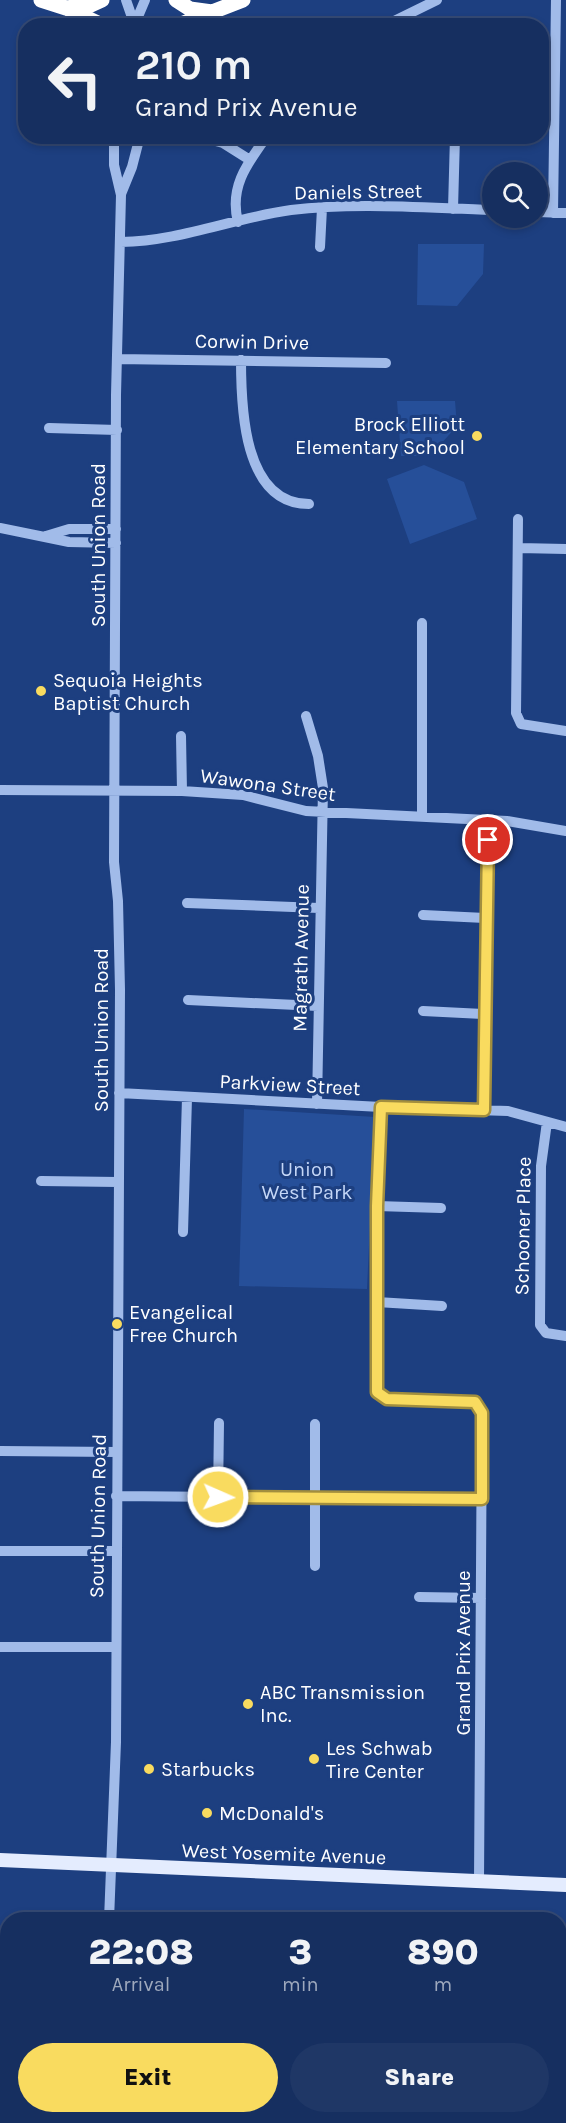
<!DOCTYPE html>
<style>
body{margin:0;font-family:Karla,sans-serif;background:#1f3766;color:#f1f3f6;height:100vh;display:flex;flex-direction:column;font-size:22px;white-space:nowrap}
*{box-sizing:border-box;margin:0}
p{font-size:20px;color:#9ea9bd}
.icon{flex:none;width:33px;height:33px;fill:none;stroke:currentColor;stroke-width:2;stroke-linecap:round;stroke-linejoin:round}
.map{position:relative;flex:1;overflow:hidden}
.sheet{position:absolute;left:0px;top:1912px;width:567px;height:212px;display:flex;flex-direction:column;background:#162f60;border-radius:24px 24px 0 0;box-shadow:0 3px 9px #0003,0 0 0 2px #354a75}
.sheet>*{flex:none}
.hud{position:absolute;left:18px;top:18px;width:531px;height:126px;border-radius:24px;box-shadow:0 3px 9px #0003,0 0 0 2px #354a75;background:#162f60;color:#f1f3f6;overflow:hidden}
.controls{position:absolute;left:482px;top:162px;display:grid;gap:12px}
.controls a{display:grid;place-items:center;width:66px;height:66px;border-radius:50%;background:#162f60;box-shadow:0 3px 9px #0003,0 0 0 2px #354a75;font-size:30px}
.pin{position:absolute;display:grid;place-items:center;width:51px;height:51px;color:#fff;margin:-26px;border:3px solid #fff;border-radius:50%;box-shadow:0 2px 6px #0007}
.me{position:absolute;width:66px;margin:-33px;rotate:92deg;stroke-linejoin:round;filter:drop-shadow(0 0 4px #0008)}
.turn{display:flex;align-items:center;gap:21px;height:126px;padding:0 18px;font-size:27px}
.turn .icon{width:78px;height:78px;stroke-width:2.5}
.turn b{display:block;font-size:42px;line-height:51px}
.eta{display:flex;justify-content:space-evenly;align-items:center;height:102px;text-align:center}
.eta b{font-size:36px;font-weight:800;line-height:42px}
.primary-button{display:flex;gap:12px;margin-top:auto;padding:12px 18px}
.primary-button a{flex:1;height:69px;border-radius:36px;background:#f9db5f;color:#111;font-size:24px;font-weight:800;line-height:69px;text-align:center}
.primary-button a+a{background:#1f3766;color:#f1f3f6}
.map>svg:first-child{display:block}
.green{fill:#264f99}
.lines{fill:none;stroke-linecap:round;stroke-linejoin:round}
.minor{stroke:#a1bbe9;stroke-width:10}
.major{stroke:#e4ecfe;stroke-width:14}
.highway{stroke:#fff;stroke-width:15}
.route-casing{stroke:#a28e3e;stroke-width:15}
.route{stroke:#f9db5f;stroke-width:10}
.poi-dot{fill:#f9db5f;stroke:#1d3f80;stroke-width:2}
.labels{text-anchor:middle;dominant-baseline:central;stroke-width:6;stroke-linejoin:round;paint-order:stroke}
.street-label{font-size:20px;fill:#fff;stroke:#1d3f80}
.poi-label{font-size:20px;fill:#fff;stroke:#1d3f80;text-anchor:start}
.park-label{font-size:20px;fill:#c5d7f7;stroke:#1d3f80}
</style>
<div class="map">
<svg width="566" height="2123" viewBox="0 0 566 2123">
<rect width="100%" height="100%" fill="#1d3f80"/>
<!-- green -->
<path class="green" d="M418,244H484L483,274L457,306L417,305Z
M397,401H455L457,426L430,456H401Z
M424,465L464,482L477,519L410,544L387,479Z
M244,1109L375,1117L367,1289L239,1286Z"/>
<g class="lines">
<!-- minor -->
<path class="minor" d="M126,0L135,26
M134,26L145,0
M384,26L437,0
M201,137L223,143L250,160
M121,194L132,167L140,136
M453,209L455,136
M537,212L566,213
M553,213L556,0
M238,222C229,187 247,164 267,136
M121,242C180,241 233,218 291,210C357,202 426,208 492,210
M320,247L322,208
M117,359L386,363
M241,360C241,407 243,504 309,504
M49,428L117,430
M518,519L516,713L521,724L566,731
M0,528L69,542L116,543
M46,536L69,529H116
M519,548L566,549
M422,623V817
M306,716L318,756L323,788L317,1104
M181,736L182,791
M0,790L182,791L243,795L306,811L507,821L566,831
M187,903L319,908
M423,915L485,918
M188,1000L318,1006
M423,1011L483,1014
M119,1093L381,1107L508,1111L566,1127
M381,1107L377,1206V1392L387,1399L470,1401L475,1403L482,1413L479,1882
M484,1110L488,820
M547,1122L541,1166L540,1325L546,1333L566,1336
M41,1181L118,1182
M377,1206L441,1208
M183,1232L187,1098
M377,1302L442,1306
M0,1451L117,1452
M116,1496L482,1499
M218,1497L219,1423
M0,1551H116
M315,1566V1424
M419,1597L481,1598
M0,1647H115
M109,1920L116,1742L120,990L118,901L114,862L116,395L121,195L114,165V136
M0,2106H8
M188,2116L208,2123
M102,2123V2116"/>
<!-- major -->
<path class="major" d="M0,1860L566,1885"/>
<!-- highway -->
<path class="highway" d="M41,0L66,8L104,26
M176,0L190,9L212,12
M66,8L91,5L102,0
M176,26L243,0"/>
</g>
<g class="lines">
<defs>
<path id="route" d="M218,1497L482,1499V1413L475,1402L387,1399L377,1392V1206L381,1107L484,1110L488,840"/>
</defs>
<!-- route casing -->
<use href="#route" class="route-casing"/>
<!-- route -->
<use href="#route" class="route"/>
</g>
<!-- markers -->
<g class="poi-dot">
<circle cx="477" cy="436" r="6"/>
<circle cx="41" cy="691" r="6"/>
<circle cx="117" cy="1324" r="6"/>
<circle cx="248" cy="1704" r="6"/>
<circle cx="314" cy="1759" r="6"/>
<circle cx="149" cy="1769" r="6"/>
<circle cx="207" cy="1813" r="6"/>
</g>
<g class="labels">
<!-- street labels -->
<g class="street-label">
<text transform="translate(358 192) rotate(-1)">Daniels Street</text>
<text transform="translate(252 342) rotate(1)">Corwin Drive</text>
<text transform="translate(98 545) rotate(-90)">South Union Road</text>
<text transform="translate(268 785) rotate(8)">Wawona Street</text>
<text transform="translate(301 958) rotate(-89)">Magrath Avenue</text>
<text transform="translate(101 1030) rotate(-90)">South Union Road</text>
<text transform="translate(290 1085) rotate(3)">Parkview Street</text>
<text transform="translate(523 1226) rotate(-89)">Schooner Place</text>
<text transform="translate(98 1516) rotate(-89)">South Union Road</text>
<text transform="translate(463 1653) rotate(-90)">Grand Prix Avenue</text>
<text transform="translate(284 1854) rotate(2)">West Yosemite Avenue</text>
</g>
<!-- poi labels -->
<g class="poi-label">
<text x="465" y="424" text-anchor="end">Brock Elliott<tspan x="465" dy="23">Elementary School</tspan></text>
<text x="53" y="680">Sequoia Heights<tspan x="53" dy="23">Baptist Church</tspan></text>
<text x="129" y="1312">Evangelical<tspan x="129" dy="23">Free Church</tspan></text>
<text x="260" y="1692">ABC Transmission<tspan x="260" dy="23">Inc.</tspan></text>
<text x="326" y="1748">Les Schwab<tspan x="326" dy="23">Tire Center</tspan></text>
<text x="161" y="1769">Starbucks</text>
<text x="219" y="1813">McDonald's</text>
</g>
<!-- park labels -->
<g class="park-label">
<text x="307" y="1169">Union<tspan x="307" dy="23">West Park</tspan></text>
</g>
</g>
</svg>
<div class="controls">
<a><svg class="icon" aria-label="search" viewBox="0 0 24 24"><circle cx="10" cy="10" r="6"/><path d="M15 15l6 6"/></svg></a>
</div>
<div class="pin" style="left:488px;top:840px;background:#d93025"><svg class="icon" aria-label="arrive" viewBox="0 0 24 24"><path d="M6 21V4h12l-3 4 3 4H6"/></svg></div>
<svg class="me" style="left:218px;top:1497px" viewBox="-20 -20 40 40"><circle r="17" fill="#f9db5f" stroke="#fff" stroke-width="3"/><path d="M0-11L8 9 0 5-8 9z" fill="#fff"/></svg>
<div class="hud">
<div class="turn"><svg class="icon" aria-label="left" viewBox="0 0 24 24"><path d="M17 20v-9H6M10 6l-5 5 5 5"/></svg><div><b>210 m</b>Grand Prix Avenue</div></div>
</div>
<section class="sheet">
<div class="eta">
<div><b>22:08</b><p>Arrival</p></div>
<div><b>3</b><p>min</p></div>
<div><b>890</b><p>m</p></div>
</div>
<div class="primary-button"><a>Exit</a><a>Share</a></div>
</section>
</div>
